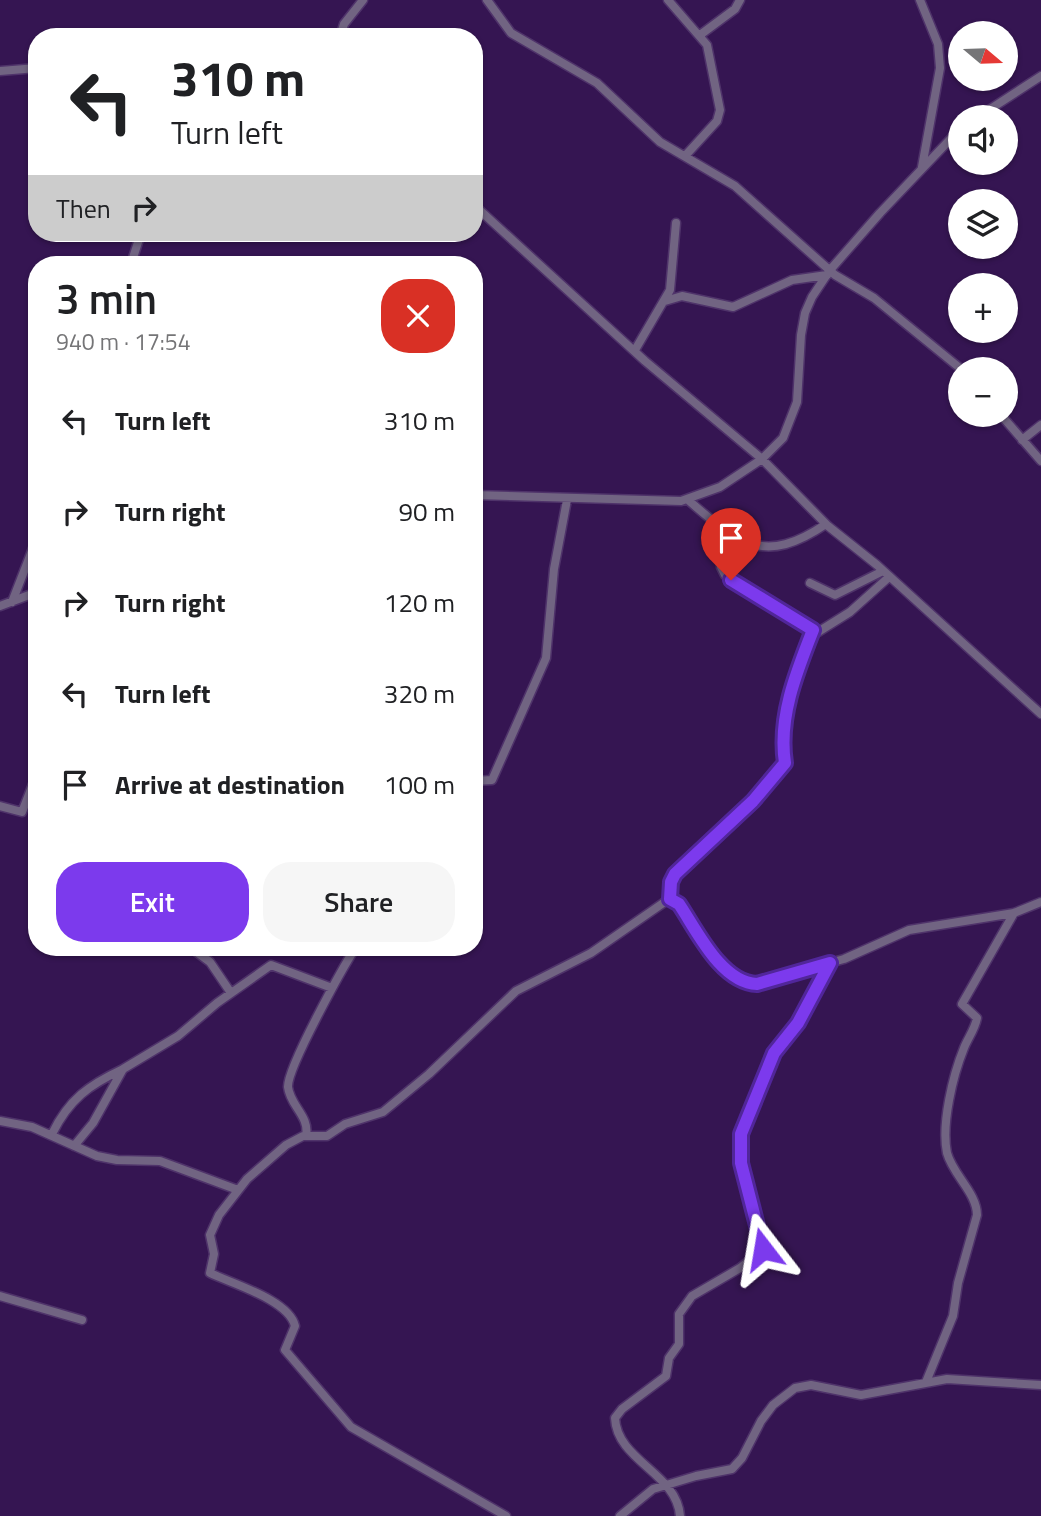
<!DOCTYPE html>
<meta charset="utf-8">
<style>
body{margin:0;font-family:"Titillium Web",sans-serif;background:#f6f6f6;color:#202124;height:100vh;display:flex;flex-direction:column;font-size:26px;white-space:nowrap}
*{box-sizing:border-box;margin:0}
p{font-size:23px;color:#757577}
.icon{flex:none;width:38px;height:38px;fill:none;stroke:currentColor;stroke-width:2;stroke-linecap:round;stroke-linejoin:round}
.map{position:relative;flex:1;overflow:hidden}
.side{position:absolute;left:28px;top:256px;width:455px;height:700px;display:flex;flex-direction:column;background:#fff;border-radius:28px;box-shadow:0 2px 5px #0004}
.side>*{flex:none}
.banner{position:absolute;left:28px;top:28px;width:455px;height:214px;border-radius:28px;box-shadow:0 2px 5px #0004;background:#fff;color:#202124;overflow:hidden}
.needle{width:46px;rotate:109deg}
.fabs{position:absolute;left:948px;top:21px;display:grid;gap:14px}
.fabs a{display:grid;place-items:center;width:70px;height:70px;border-radius:50%;background:#fff;box-shadow:0 2px 5px #0004;font-size:35px}
.pin{position:absolute;display:grid;place-items:center;width:60px;height:60px;color:#fff;margin:-72px -30px;border-radius:50% 50% 50% 0;rotate:-45deg;box-shadow:0 0 7px #0007}
.pin .icon{rotate:45deg}
.me{position:absolute;width:77px;margin:-38px;rotate:346deg;stroke-linejoin:round;filter:drop-shadow(0 0 5px #0008)}
.turn{display:flex;align-items:center;gap:24px;height:147px;padding:0 28px;font-size:32px}
.turn .icon{width:91px;height:91px;stroke-width:2.5}
.turn b{display:block;font-size:49px;line-height:60px}
.then{display:flex;align-items:center;height:66px;padding:0 28px;background:#0003;gap:14px;font-size:26px}
.round{display:grid;place-items:center;flex:none;width:74px;height:74px;border-radius:28px;background:#f6f6f6}
.headline{display:flex;align-items:center;justify-content:space-between;height:119px;padding:0 28px}
h1{font-size:42px;font-weight:600;line-height:52px}
.button{display:flex;gap:14px;margin-top:auto;padding:14px 28px}
.button a{flex:1;height:80px;border-radius:28px;background:#7c3aed;color:#fff;font-size:28px;font-weight:600;line-height:80px;text-align:center}
.button a+a{background:#f6f6f6;color:#202124}
ul{padding:0;list-style:none}
li{display:flex;align-items:center;gap:21px;height:91px;padding:0 28px}
li div{flex:1}
li b{display:block;font-size:26px}
li em{font-style:normal}
.map>svg:first-child{display:block}
.lines{fill:none;stroke-linecap:round;stroke-linejoin:round}
.minor-casing{stroke:#4f336a;stroke-width:11}
.minor{stroke:#716482;stroke-width:8}
.route-casing{stroke:#51269a;stroke-width:18}
.route{stroke:#7c3aed;stroke-width:12}
</style>
<div class="map">
<svg width="1041" height="1516" viewBox="0 0 1041 1516">
<rect width="100%" height="100%" fill="#351552"/>
<g class="lines">
<defs>
<path id="minor" d="M487,0L511,33L597,83L660,142L735,186L835,275L874,298L961,369
M668,0L707,45L720,110L717,121L685,156
M920,0L938,44L940,68L922,167
M700,35L735,9L740,0
M340,37L344,24L363,0
M0,71L37,68
M978,117L1041,76
M474,205L645,361L762,459L828,526L877,565L1041,714
M131,264L141,233
M665,301L682,296L733,307L792,280L827,275
M635,350L670,290L676,223
M1001,415L1041,461
M1022,440L1041,425
M474,495L681,501L720,487L762,459L783,438L797,402L801,335L805,313L812,297L830,270L880,213L961,128
M688,500C739,544 764,566 826,524
M720,528L721,567L725,575L818,632L850,612L889,577
M810,583L835,595L883,571
M12,602L37,538
M0,606L37,592
M474,781L492,780L546,658L554,569L567,500
M0,806L22,812L37,774
M670,899L673,876L753,801L785,763C777,718 796,672 813,630
M190,947L210,962L231,993
M0,1121L32,1127L97,1156L117,1160L160,1161L238,1190
M52,1134C69,1099 89,1085 123,1069
M306,1136C310,1116 290,1106 288,1087C287,1068 343,967 356,947
M74,1146L93,1123L123,1069L178,1036L217,1003L271,965L332,988
M0,1296L82,1320
M926,1382L953,1316L958,1283L977,1215C977,1193 953,1175 947,1153C941,1124 953,1075 964,1048C968,1038 975,1029 977,1018L962,1004L1014,913
M506,1516L351,1427L285,1350L295,1326C289,1300 233,1284 210,1273L214,1254L210,1235L219,1215L247,1179L286,1145L303,1136H327L345,1124L383,1112L429,1074L516,991L591,953L669,899L679,904C694,926 723,980 752,984L844,959L909,930L1014,913L1041,902
M620,1516L653,1489L696,1476L732,1469L742,1458L761,1421L773,1405L795,1388L811,1385L861,1395L947,1379L1041,1385
M680,1516C677,1473 617,1461 615,1418L622,1409L666,1376L669,1358L679,1344V1314L692,1296L740,1268L762,1250L742,1163L741,1134L774,1053L798,1023L830,963"/>
</defs>
<!-- minor casing -->
<use href="#minor" class="minor-casing"/>
<!-- minor -->
<use href="#minor" class="minor"/>
</g>
<g class="lines">
<defs>
<path id="route" d="M731,580L813,630C796,673 778,718 785,763L753,801L675,874L671,882L670,899L679,904C696,929 721,983 757,984L830,963L798,1023L774,1053L741,1134V1163L763,1249"/>
</defs>
<!-- route casing -->
<use href="#route" class="route-casing"/>
<!-- route -->
<use href="#route" class="route"/>
</g>
</svg>
<div class="fabs">
<a><svg class="needle" viewBox="-14 -14 28 28"><path d="M0-13l5 13h-10z" fill="#e53935"/><path d="M0 13l5-13h-10z" fill="#757577"/></svg></a>
<a><svg class="icon" aria-label="sound" viewBox="0 0 24 24"><path d="M4 9h4l5-4v14l-5-4H4zM17 9q2 3 0 6"/></svg></a>
<a><svg class="icon" aria-label="layers" viewBox="0 0 24 24"><path d="M12 4l9 5-9 5-9-5zM3 14l9 5 9-5"/></svg></a>
<a>+</a>
<a>−</a>
</div>
<div class="pin" style="left:731px;top:580px;background:#d93025"><svg class="icon" aria-label="arrive" viewBox="0 0 24 24"><path d="M6 21V4h12l-3 4 3 4H6"/></svg></div>
<svg class="me" style="left:763px;top:1249px" viewBox="-20 -20 40 40"><path d="M0-17L14 15 0 8-14 15z" fill="#7c3aed" stroke="#fff" stroke-width="4"/></svg>
<div class="banner">
<div class="turn"><svg class="icon" aria-label="left" viewBox="0 0 24 24"><path d="M17 20v-9H6M10 6l-5 5 5 5"/></svg><div><b>310 m</b>Turn left</div></div>
<div class="then">Then<svg class="icon" aria-label="right" viewBox="0 0 24 24"><path d="M7 20v-9h11M14 6l5 5-5 5"/></svg></div>
</div>
<section class="side">
<div class="headline"><div><h1>3 min</h1><p>940 m · 17:54</p></div><a class="round" style="background:#d93025;color:#fff"><svg class="icon" aria-label="close" viewBox="0 0 24 24"><path d="M6 6l12 12M18 6L6 18"/></svg></a></div>
<ul>
<li><svg class="icon" aria-label="left" viewBox="0 0 24 24"><path d="M17 20v-9H6M10 6l-5 5 5 5"/></svg><div><b>Turn left</b></div><em>310 m</em></li>
<li><svg class="icon" aria-label="right" viewBox="0 0 24 24"><path d="M7 20v-9h11M14 6l5 5-5 5"/></svg><div><b>Turn right</b></div><em>90 m</em></li>
<li><svg class="icon" aria-label="right" viewBox="0 0 24 24"><path d="M7 20v-9h11M14 6l5 5-5 5"/></svg><div><b>Turn right</b></div><em>120 m</em></li>
<li><svg class="icon" aria-label="left" viewBox="0 0 24 24"><path d="M17 20v-9H6M10 6l-5 5 5 5"/></svg><div><b>Turn left</b></div><em>320 m</em></li>
<li><svg class="icon" aria-label="arrive" viewBox="0 0 24 24"><path d="M6 21V4h12l-3 4 3 4H6"/></svg><div><b>Arrive at destination</b></div><em>100 m</em></li>
</ul>
<div class="button"><a>Exit</a><a>Share</a></div>
</section>
</div>
